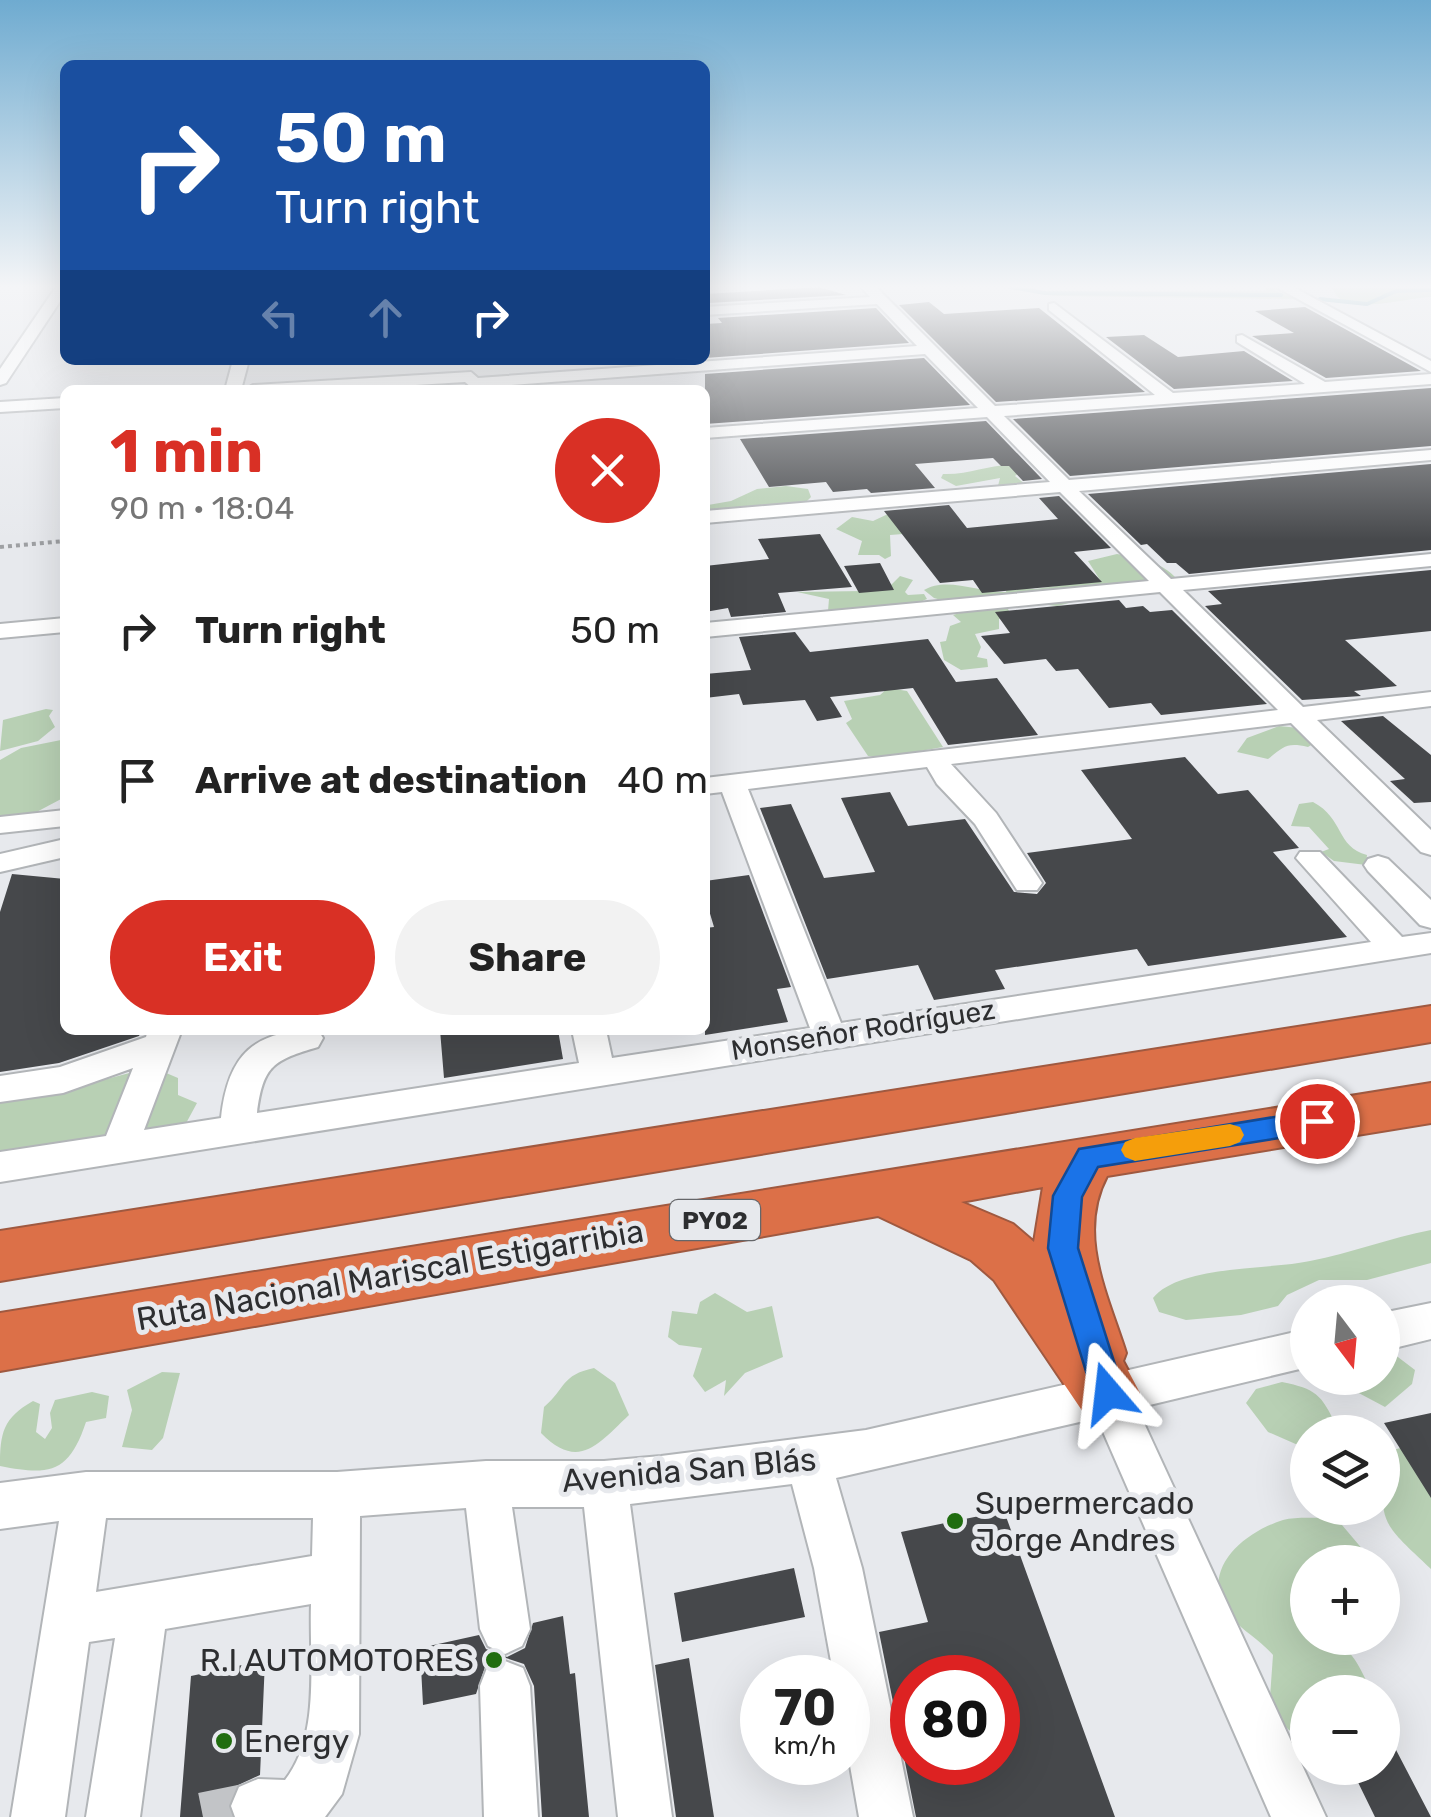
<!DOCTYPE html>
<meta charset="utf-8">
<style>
body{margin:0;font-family:Rubik,sans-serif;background:#f2f2f2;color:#222;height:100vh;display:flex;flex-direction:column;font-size:38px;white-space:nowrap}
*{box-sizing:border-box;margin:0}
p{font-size:32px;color:#767676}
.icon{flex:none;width:55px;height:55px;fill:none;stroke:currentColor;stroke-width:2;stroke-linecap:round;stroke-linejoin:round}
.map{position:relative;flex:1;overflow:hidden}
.panel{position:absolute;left:60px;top:385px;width:650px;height:650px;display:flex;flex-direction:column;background:#fff;border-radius:15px;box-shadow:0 10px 40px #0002}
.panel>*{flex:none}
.guide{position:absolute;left:60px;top:60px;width:650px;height:305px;border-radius:15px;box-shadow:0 10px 40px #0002;background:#1a4fa0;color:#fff;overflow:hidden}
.needle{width:65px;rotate:164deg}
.fabs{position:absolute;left:1290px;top:1285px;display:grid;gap:20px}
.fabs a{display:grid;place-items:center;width:110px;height:110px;border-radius:50%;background:#fff;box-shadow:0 10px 40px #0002;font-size:50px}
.speed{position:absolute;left:740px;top:1655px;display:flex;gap:20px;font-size:50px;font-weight:700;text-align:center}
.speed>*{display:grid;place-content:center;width:130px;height:130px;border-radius:50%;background:#fff;box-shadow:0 10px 40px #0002;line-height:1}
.speed small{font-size:25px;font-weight:400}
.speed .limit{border:15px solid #d22;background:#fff;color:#111}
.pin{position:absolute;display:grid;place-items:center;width:85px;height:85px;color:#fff;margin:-42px;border:5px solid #fff;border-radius:50%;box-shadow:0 2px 10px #0007}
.me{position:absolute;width:110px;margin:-55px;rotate:343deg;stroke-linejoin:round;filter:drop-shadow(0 0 8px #0008)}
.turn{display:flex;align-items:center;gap:35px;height:210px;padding:0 50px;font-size:45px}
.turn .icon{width:130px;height:130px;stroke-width:2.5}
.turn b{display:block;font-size:70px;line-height:85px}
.lanes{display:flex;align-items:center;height:95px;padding:0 50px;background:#0003;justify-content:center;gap:50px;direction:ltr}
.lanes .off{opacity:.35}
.round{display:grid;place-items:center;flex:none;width:105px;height:105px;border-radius:52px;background:#f2f2f2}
.overview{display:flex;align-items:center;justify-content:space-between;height:170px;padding:0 50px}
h1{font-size:60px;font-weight:700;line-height:75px;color:#d93025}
.action{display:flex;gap:20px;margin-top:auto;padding:20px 50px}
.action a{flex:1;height:115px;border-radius:60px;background:#d93025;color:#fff;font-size:40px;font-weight:700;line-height:115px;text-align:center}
.action a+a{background:#f2f2f2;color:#222}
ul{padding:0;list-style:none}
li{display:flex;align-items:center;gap:30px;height:150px;padding:0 50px}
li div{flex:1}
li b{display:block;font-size:38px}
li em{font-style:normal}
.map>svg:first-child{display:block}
.green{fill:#b8d0b4}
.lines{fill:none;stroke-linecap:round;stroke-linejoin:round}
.stream{stroke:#5b9dac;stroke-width:4}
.building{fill:#46484b;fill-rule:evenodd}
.minor-tunnel{stroke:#c2c4c7;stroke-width:49;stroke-dasharray:49 24;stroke-linecap:butt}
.minor-casing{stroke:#b2b5b8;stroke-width:4}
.highway-casing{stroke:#9f5940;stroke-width:4}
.path{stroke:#9ea0a3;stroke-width:4;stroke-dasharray:4 4;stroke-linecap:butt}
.minor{fill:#fff;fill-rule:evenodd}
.highway{fill:#dc7048;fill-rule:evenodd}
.route{fill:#1a73e8;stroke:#114b97;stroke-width:2.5}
.slow{fill:#f59e0b}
.poi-dot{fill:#206d0f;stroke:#e7e9ed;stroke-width:4}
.labels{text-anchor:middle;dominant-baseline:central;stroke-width:10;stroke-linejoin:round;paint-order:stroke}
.shield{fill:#e7e9ed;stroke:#656669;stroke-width:2.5}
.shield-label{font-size:25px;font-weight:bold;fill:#2d2e30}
.street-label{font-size:28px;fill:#2d2e30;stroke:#e7e9ed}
.near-street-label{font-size:32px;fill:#2d2e30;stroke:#e7e9ed}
.near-poi-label{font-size:32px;fill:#2d2e30;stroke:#e7e9ed;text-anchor:start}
</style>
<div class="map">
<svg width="1431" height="1817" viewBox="0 0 1431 1817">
<rect width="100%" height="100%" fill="#e7e9ed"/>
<!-- green -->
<path class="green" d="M1266,287H1280L1275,291L1302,299L1054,296L1032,291H1266Z
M1332,287H1431V297C1407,297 1341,319 1332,287Z
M1012,465L1022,471L1015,476L1026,485L1024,491L998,486L1000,478L956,486L941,478L943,474C969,475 990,464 1012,465Z
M786,486L808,489L811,497L801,507L707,513L708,505L731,501L757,489Z
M888,514L929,532L890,535L891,556L885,559L879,555H858L862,541L836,529L852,517L873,521Z
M1117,554C1146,560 1168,562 1184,589L1093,597L1057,606L1040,604L1023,596L952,603L934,598L924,590C947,576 980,593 1006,592L1007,586L1035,589L1100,580L1088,561Z
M900,576L913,580L905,592L908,595L924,594L927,599C910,606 890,624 868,622C862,621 858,616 853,615C842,612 838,617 828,611L829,599L797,592L864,591L891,585Z
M1007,607L1011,615L999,619V629L975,634L981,647L977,657L987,659L988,667L961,670L944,660L940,642L946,641L950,626L961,622L953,615L973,609Z
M888,688L907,691L943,747L881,758L868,756L846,723L852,719L844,701L880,695Z
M46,709L53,710L49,716L55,727L38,741L0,751L3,720Z
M1279,726L1299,728L1316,742L1308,747C1286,742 1284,747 1268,759L1237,752L1247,738Z
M61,740L65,744L63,798L29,816L0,815V760L21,748Z
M1313,802C1344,818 1336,847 1367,855L1366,865L1334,861L1321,852L1329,849L1309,827L1291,826L1299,804Z
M152,1067L178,1078V1095L197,1103L184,1127L0,1153V1097L73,1088Z
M1431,1230V1263L1367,1280H1319L1287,1295L1278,1306L1241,1315L1186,1320L1159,1312L1153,1298C1180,1265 1269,1270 1310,1261C1351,1253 1390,1238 1431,1230Z
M715,1293L747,1312L772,1306L783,1357L745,1373L724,1396L726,1380L705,1392L693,1376L702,1348L679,1345L668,1337L672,1311L697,1314L700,1302Z
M1390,1351L1415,1370L1412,1384L1385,1407L1355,1391L1351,1378H1382L1383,1353Z
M594,1368L615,1383L629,1415C599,1443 579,1472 541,1433L544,1407C566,1388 561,1375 594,1368Z
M162,1372L180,1373L163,1438L152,1450L122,1447L132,1410L127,1390Z
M1282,1382C1316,1389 1321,1394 1336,1425L1360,1428L1362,1432H1308L1307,1449L1268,1432L1246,1403L1256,1389Z
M92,1392L109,1396L106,1418L86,1422C69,1473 50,1476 0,1466C0,1433 3,1418 33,1401L40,1404L36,1432L45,1439L52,1428L50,1413L55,1400Z
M1407,1446L1431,1480V1569C1377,1518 1382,1526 1383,1453Z
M1323,1518L1342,1525L1364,1551L1356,1562H1308L1307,1589L1297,1609L1299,1628L1307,1629L1308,1638C1349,1638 1355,1658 1372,1692H1308L1307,1740L1289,1730L1269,1711L1273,1655C1260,1640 1243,1631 1232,1618C1195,1574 1241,1533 1283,1520C1295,1517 1311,1518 1323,1518Z"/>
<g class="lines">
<!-- stream -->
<path class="stream" d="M1010,287L1045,293L1281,295
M1320,299L1367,304L1396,291L1431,290"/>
</g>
<!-- building -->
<path class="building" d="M819,287L846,295L708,303L705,298V294Z
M929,302L944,314L1039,308L1145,392L996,402L899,305Z
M1305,307L1345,329L1421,371L1326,378L1252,336L1294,333L1255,311Z
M876,308L909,343L705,358V324L722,323L718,318Z
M1144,335L1178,357L1244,351L1293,381L1174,389L1106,337Z
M924,358L970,405L705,424V374Z
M1431,388V446L1070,476L1013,419Z
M986,421L1042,479L1023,481L1009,466H1001L993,458L915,464L935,488L871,493L867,489L833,492L826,482L769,487L740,439Z
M1431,464V550L1189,574L1176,563H1167L1147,544L1141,545L1088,494Z
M1059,496L1111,548L1074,552L1102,582L982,593L973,580L940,583L884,511L949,505L967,528L1058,519L1039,498Z
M820,534L852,587L778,593L786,612L731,617L728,608L705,612V566L769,559L758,539Z
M880,563L894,590L859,593L844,566Z
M1431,570V631L1345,640L1397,686L1354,691L1361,696L1302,700L1205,606L1222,604L1208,591Z
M1119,600L1126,608L1143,606L1150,612L1172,610L1267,704L1161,715L1151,703L1109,708L1078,669L1056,671L1046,659L1004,664L981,636L1010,633L995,612Z
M795,632L810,652L928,639L956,682L997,678L1038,735L948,745L913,688L830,697L842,717L817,721L805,700L743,705L739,694L705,698V674L751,670L739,637Z
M1383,716L1431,755V802L1414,803L1390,781L1405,779L1341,721Z
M1185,757L1218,794L1248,790L1299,848L1273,852L1347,937L1148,966L1137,949L995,970L1005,989L934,1000L918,965L827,979L760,808L791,804L824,878L875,872L841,798L890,792L908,826L965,819L1014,892L1037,894L1046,883L1027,853L1132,839L1081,770Z
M12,874L65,879V1030H142L139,1036L59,1063L0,1072V912Z
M749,875L791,987L777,989L788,1022L705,1035V928L714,927L705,897V881Z
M440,1030H558L563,1059L444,1078Z
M1431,1413V1498L1384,1423Z
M1004,1511L1115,1817H916L879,1632L928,1622L901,1532ZM912,1678H998V1762H912Z
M794,1568L805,1617L682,1642L674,1593Z
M563,1616L570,1674L575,1673L589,1817H542L534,1686L524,1664L506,1658L486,1664L476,1694L423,1705L420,1648L479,1635L486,1649L507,1657L525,1648L533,1623Z
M689,1658L714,1817H676L655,1665Z
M265,1660L260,1775L236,1786L228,1805L231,1817H180L191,1676Z
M1382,1723L1431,1817H1375L1351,1768H1382Z"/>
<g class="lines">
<!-- minor-tunnel -->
<path class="minor-tunnel" d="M203,1817L258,1806"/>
<defs>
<path id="minor" d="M56,287H65V294L6,383L0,385V369Z
M861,287H876L995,406L1155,395L1049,310V304L1054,303L1173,393L1305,384L1237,342V336L1242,335L1325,382L1431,374V384L1004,416L1069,480L1431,450V460L1079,491L1171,579L1431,554V566L1183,590L1303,707L1431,692V706L1317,720L1431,830V855L1421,852L1291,723L951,764L996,813L1042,883L1037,890H1017L975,824L937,784L927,767L748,789L841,1023L1371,942L1296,858L1300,852H1320L1402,937L1431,933V953L0,1182V1152L106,1136L133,1068L63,1093L0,1102V1076L60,1067L146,1037L148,1030L181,1032L144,1130L221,1118C228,1054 254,1030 318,1030L323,1038L318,1047C274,1060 263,1065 257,1113L579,1063L572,1030H606L612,1058L810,1028L722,792L705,794V778L1278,710L1160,592L705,637V623L1149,581L1060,492L705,523V511L1050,482L987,417L705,438V428L978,408L925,354L472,388L465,382L333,390H245L253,385L471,372L478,378L917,346L877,304L705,315V307L870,297Z
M1276,287H1293L1431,361V372Z
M233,360H249L241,390H225Z
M65,398V408L0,412V402Z
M65,618V632L0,638V624Z
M65,810V826L0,833V817Z
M65,839V857L0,872V854Z
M1378,856L1388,859L1431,900V928L1420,925L1368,871L1364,865L1368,859Z
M1431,1303V1339L1382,1351V1313Z
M1308,1329V1367L1137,1408L1326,1817H1271L1097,1418L836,1478L862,1568L913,1817H859L848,1754V1678H834L814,1568L792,1484L630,1504L672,1817H618L584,1507H512L530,1629L522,1646L505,1654L488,1646L480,1629L466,1508L360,1516L359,1734L342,1794L325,1817H235L231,1806L239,1787L258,1779L285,1780C321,1735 309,1660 311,1604L165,1629L140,1817H86L115,1638L89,1642L65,1817H11L59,1521L0,1529V1483L86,1472H337L486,1461H604L661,1456L866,1430ZM106,1518H313L312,1556L96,1592Z
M505,1661L523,1668L530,1686L538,1817H484L480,1686L487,1668Z"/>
<path id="highway" d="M1431,1006V1042L0,1281V1231Z
M1431,1083V1123L1107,1176C1076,1234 1108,1296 1126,1353L1123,1361L1140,1393L1131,1415L1108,1423L1085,1415L994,1280L971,1260L878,1216L0,1371V1313ZM1043,1187L1034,1242L1013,1224L961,1202Z"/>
</defs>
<!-- minor casing -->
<use href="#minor" class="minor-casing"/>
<!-- highway casing -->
<use href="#highway" class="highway-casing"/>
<!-- path -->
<path class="path" d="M0,547L65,541"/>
<!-- minor -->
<use href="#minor" class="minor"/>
<!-- highway -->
<use href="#highway" class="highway"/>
</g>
<!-- sky -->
<linearGradient id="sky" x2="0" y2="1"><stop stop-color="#6fabd0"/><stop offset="0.53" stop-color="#f4f5f7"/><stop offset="1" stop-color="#f4f5f7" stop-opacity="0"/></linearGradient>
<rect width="1431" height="541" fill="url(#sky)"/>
<!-- route -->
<path class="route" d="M1317,1110L1327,1114L1331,1121L1327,1128L1317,1132L1098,1167L1082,1197L1078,1248L1124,1393L1119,1404L1108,1408L1096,1404L1048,1248L1053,1196L1079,1149Z"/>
<!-- slow -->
<path class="slow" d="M1230,1124L1240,1127L1244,1135L1240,1142L1230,1146L1135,1161L1125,1157L1121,1150L1125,1142L1135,1138Z"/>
<!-- markers -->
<g class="poi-dot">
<circle cx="955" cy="1521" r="10"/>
<circle cx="494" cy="1660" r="10"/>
<circle cx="224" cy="1741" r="10"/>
</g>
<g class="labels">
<!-- shield labels -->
<rect class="shield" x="670" y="1200" width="90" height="40" rx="8"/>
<g class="shield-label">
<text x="715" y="1220">PY02</text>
</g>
<!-- street labels -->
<g class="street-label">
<text transform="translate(863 1030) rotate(-9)">Monseñor Rodríguez</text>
</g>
<!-- near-street labels -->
<g class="near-street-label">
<text transform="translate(390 1275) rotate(-10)">Ruta Nacional Mariscal Estigarribia</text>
<text transform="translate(689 1470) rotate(-5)">Avenida San Blás</text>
</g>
<!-- near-poi labels -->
<g class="near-poi-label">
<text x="975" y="1503">Supermercado<tspan x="975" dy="37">Jorge Andres</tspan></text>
<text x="474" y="1660" text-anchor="end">R.I AUTOMOTORES</text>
<text x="244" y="1741">Energy</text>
</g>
</g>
</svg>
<div class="fabs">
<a><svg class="needle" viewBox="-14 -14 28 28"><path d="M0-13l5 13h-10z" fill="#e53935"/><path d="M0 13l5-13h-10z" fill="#767676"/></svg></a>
<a><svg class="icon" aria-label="layers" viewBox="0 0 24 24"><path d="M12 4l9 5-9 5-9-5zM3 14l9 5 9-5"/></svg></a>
<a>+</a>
<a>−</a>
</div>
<div class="speed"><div>70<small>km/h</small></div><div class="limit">80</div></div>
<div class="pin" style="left:1317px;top:1121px;background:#d93025"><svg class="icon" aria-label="arrive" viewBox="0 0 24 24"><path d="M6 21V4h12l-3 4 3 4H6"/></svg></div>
<svg class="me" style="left:1108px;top:1393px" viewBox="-20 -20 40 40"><path d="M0-17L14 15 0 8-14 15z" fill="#1a73e8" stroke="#fff" stroke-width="4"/></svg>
<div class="guide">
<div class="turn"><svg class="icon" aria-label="right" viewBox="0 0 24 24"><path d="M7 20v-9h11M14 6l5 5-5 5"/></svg><div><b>50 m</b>Turn right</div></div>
<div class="lanes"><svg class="icon off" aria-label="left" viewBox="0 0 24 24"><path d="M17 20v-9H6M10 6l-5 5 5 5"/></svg><svg class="icon off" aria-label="ahead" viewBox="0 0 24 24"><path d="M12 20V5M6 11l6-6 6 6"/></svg><svg class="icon" aria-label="right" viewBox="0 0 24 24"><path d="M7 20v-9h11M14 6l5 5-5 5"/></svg></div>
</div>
<section class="panel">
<div class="overview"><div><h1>1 min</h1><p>90 m · 18:04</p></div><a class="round" style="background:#d93025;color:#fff"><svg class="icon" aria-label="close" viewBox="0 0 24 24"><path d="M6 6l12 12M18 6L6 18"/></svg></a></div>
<ul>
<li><svg class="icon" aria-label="right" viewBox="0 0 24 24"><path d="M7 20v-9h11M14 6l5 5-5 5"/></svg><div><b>Turn right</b></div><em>50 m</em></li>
<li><svg class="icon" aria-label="arrive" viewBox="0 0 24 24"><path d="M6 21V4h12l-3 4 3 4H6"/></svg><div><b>Arrive at destination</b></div><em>40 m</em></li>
</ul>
<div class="action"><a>Exit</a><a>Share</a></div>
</section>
</div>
